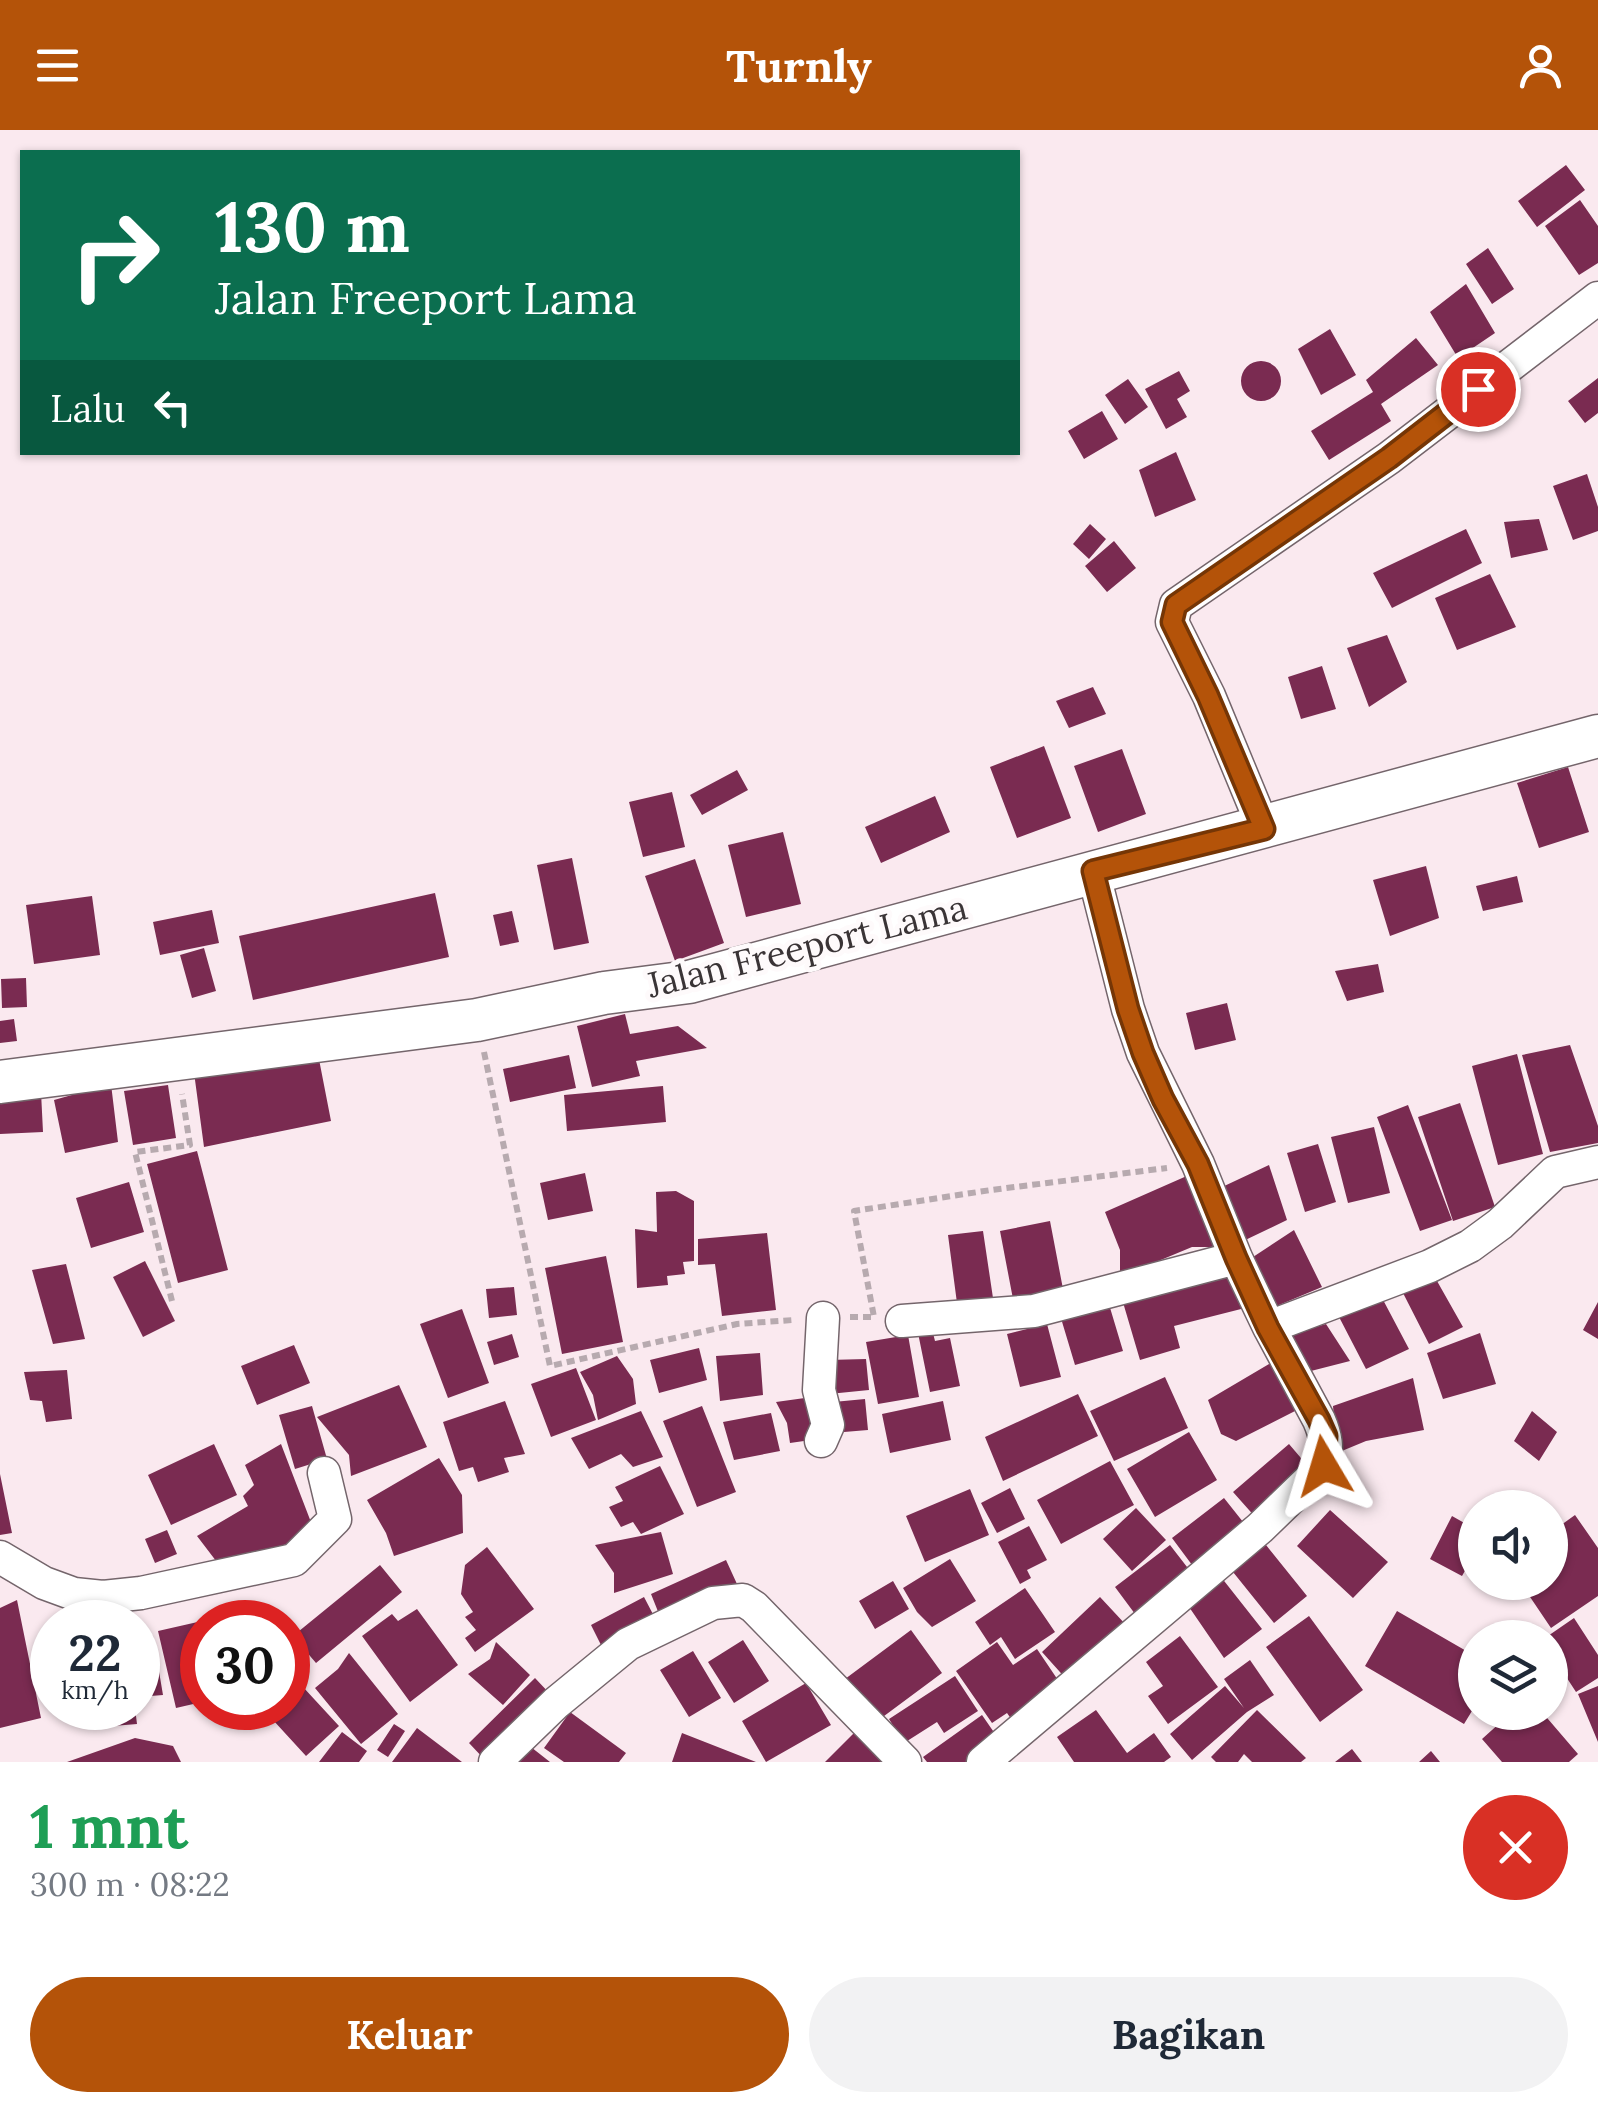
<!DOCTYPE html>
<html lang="id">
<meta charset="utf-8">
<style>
body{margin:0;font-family:Lora,serif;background:#f2f2f3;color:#1f2937;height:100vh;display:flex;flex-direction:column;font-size:38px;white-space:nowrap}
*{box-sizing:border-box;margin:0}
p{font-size:32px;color:#747a83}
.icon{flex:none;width:55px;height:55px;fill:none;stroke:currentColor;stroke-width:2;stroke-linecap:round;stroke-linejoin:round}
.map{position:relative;height:1632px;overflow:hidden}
.panel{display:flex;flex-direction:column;background:#fff;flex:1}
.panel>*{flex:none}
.hud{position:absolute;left:20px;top:20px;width:1000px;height:305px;border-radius:0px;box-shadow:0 2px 8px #0004;background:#0b6e4f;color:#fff;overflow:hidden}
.controls{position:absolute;left:1458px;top:1360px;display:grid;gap:20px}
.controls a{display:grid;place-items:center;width:110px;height:110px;border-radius:50%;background:#fff;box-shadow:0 2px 8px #0004;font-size:50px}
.speed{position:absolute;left:30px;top:1470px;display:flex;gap:20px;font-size:50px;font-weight:700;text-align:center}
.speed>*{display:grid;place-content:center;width:130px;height:130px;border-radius:50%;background:#fff;box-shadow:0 2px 8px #0004;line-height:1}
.speed small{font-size:25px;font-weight:400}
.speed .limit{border:15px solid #d22;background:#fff;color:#111}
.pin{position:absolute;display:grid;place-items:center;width:85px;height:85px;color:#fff;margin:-42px;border:5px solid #fff;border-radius:50%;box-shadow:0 2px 10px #0007}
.me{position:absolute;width:110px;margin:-55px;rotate:353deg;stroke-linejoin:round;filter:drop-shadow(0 0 8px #0008)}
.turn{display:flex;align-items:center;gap:35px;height:210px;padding:0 30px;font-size:45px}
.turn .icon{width:130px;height:130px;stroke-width:2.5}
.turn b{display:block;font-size:70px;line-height:85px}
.then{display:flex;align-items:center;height:95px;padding:0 30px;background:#0003;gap:20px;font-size:38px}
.round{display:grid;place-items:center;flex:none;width:105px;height:105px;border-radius:52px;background:#f2f2f3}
.headline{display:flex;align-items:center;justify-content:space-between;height:170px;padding:0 30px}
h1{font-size:60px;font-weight:700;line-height:75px;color:#1e9e55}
.cta{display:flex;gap:20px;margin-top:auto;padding:20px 30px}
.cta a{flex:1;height:115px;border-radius:60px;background:#b45309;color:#fff;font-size:40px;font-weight:700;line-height:115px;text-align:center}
.cta a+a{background:#f2f2f3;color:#1f2937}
header{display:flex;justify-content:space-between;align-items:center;height:130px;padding:0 30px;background:#b45309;color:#fff;font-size:45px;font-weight:700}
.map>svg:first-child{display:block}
.building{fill:#7a2b51}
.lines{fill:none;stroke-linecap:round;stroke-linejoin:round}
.minor-casing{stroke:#74656b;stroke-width:35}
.tertiary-casing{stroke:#74656b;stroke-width:45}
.path{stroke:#b7aaaf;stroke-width:6;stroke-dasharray:8 5;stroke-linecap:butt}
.minor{stroke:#fff;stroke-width:32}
.tertiary{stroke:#fff;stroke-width:42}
.route-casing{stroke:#753606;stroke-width:25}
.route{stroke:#b45309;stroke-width:18}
.labels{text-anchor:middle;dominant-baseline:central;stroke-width:10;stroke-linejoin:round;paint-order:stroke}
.street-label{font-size:35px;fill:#3a3436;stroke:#fefafb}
</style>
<header><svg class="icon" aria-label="menu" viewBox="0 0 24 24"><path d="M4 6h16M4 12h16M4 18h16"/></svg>Turnly<svg class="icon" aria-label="person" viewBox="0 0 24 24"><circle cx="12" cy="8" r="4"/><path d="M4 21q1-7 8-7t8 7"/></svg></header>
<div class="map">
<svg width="1598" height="1632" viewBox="0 0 1598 1632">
<rect width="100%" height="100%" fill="#fae9ef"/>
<!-- building -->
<path class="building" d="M1566,35L1585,60L1537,97L1518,71Z
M1580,70L1598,96V133L1579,145L1545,96Z
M1488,118L1514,159L1492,174L1466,134Z
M1466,154L1495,203L1458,228L1430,182Z
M1330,199L1356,245L1321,265L1298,219Z
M1416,208L1438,235L1381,274L1391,291L1329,330L1311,301L1373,262L1366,250Z
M1241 251a20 20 0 1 1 40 0a20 20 0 1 1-40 0Z
M1179,241L1190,261L1177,269L1187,287L1166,299L1145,259Z
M1598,248V283L1585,293L1568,271Z
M1128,249L1148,277L1125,294L1105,265Z
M1102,281L1118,309L1084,329L1068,301Z
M1176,322L1196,370L1155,387L1139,340Z
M1587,344L1598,377V401L1573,410L1553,356Z
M1539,389L1548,420L1511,428L1504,392Z
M1090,394L1106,409L1089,429L1073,414Z
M1466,399L1482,433L1392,478L1373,443Z
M1114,411L1136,438L1107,462L1085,436Z
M1490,444L1516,497L1457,520L1435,468Z
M1387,505L1407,552L1369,577L1347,518Z
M1322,536L1336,579L1301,589L1288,547Z
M1093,557L1106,584L1069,598L1056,571Z
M1044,616L1071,688L1017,708L990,637Z
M1122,619L1146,684L1098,702L1074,636Z
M1568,637L1589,702L1539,718L1517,653Z
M737,640L748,660L702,685L690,665Z
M672,662L685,717L643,727L629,672Z
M935,666L950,702L881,733L865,697Z
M783,702L801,774L746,787L728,715Z
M572,728L589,813L554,820L537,735Z
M695,729L724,813L675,831L645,746Z
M1426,736L1439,788L1390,806L1373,750Z
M1517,746L1523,772L1483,781L1476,756Z
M435,763L449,827L253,870L239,806Z
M92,766L100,825L34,834L26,775Z
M212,780L219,813L160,825L153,792Z
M512,781L519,812L500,816L493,785Z
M204,818L216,861L192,868L180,825Z
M1378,834L1384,862L1347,871L1335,841Z
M26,848L27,877L2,878L1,849Z
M1227,873L1236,910L1195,920L1186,883Z
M625,884L630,904L678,896L707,918L636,931L640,946L592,957L577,896Z
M14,889L17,911L0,913V891Z
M1570,915L1598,996V1013L1550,1022L1522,925Z
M317,919L331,991L204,1017L193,935Z
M1517,924L1543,1024L1498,1035L1472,936Z
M569,925L576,958L510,972L503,939Z
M111,954L118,1012L65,1023L54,970Z
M168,955L176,1008L133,1015L124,961Z
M663,956L666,992L567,1001L564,965Z
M41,962L43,1002L0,1004V963Z
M1460,973L1495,1077L1453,1091L1418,987Z
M1408,975L1452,1090L1420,1101L1377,987Z
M1374,997L1390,1063L1348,1073L1331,1007Z
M1318,1014L1336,1072L1305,1082L1287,1023Z
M197,1021L228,1140L178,1153L147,1034Z
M1269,1035L1287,1090L1239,1113L1220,1058Z
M585,1043L593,1081L548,1090L540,1053Z
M1189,1045L1218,1117H1192L1120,1147V1120L1105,1082Z
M129,1052L144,1102L91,1118L76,1068Z
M676,1061L694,1071V1131L683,1132L685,1144L667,1146L668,1155L637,1158L635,1099L657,1102L656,1062Z
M1050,1091L1063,1159L1013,1169L1000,1101Z
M1294,1100L1322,1157L1272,1178L1253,1127Z
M983,1101L993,1168L957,1173L948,1105Z
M767,1103L776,1180L722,1186L715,1134L698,1135V1109Z
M606,1126L623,1212L562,1224L545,1138Z
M145,1131L175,1191L143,1207L113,1147Z
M66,1134L85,1209L53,1214L32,1140Z
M1225,1138L1245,1178L1174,1196L1180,1218L1140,1230L1122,1169Z
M1437,1151L1463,1197L1429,1214L1403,1163Z
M514,1157L517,1185L489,1188L486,1159Z
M1381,1166L1409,1219L1366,1239L1338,1185Z
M1108,1171L1123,1221L1075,1235L1060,1185Z
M1598,1172V1209L1583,1200Z
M462,1179L489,1253L448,1268L420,1194Z
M1047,1194L1061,1247L1020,1257L1007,1204Z
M1326,1194L1350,1231L1307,1242L1283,1206Z
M932,1199L935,1211L950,1208L960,1256L930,1262L918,1203Z
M1480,1203L1496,1254L1443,1269L1427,1223Z
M512,1204L519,1227L494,1235L487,1212Z
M908,1205L919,1267L878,1274L866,1212Z
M294,1215L310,1253L257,1275L241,1236Z
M699,1218L707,1250L659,1263L650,1230Z
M760,1223L763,1265L720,1271L716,1226Z
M617,1226L633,1249L636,1274L598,1290L593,1265L580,1242Z
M1279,1228L1297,1280L1236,1311L1221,1304L1208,1270Z
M866,1229L869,1260L829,1264L828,1230Z
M576,1238L596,1290L551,1307L531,1254Z
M67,1240L72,1289L46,1292L42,1271L30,1270L24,1242Z
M1165,1247L1188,1298L1114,1331L1090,1281Z
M1413,1248L1424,1300L1366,1311L1337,1323L1333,1276Z
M399,1255L427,1317L351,1346L349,1325L317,1287Z
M1078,1264L1098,1306L1003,1351L985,1307Z
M812,1267L818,1309L790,1313L787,1293L776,1272Z
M865,1269L868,1300L832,1303L823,1273Z
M505,1271L525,1324L504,1328L509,1342L478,1352L473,1337L459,1341L443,1292Z
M943,1271L951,1310L890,1323L882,1284Z
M312,1276L327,1329L295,1339L279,1285Z
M702,1276L736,1362L697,1377L663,1291Z
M641,1281L663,1327L633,1337L621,1324L589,1339L571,1308Z
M1532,1281L1557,1302L1539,1331L1514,1311Z
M771,1283L780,1321L734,1330L723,1292Z
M1189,1302L1217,1350L1155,1387L1127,1339Z
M214,1314L237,1365L171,1395L148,1345Z
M281,1314L314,1400L226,1444L197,1406L248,1376L243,1366L254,1355L245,1335Z
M1289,1314L1312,1341L1257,1389L1233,1362Z
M439,1328L462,1365L463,1403L394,1426L386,1403L367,1370Z
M1110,1331L1134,1375L1061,1414L1037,1370Z
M660,1336L684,1384L641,1404L633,1392L621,1397L609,1377L623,1371L615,1357Z
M0,1344L12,1403L0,1405Z
M1010,1358L1025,1389L997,1403L981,1373Z
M970,1359L989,1405L925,1432L906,1386Z
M1224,1368L1251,1402L1198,1443L1172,1408Z
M1136,1378L1166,1410L1132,1441L1103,1409Z
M1330,1380L1388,1432L1353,1468L1297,1416Z
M1575,1385L1598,1418V1466L1551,1498L1520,1452H1550V1403Z
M1452,1386L1475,1399V1423L1462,1446L1430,1429Z
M1029,1396L1047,1430L1027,1440L1031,1448L1020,1454L998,1412Z
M167,1400L177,1424L155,1433L145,1409Z
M661,1402L673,1444L614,1463V1443L595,1415Z
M1170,1415L1194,1446L1138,1488L1115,1457Z
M1266,1415L1307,1466L1274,1493L1233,1442Z
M487,1417L534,1479L475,1522L465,1508L476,1500L465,1487L473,1482L461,1464L465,1435Z
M950,1429L976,1471L932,1497L917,1482L903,1458Z
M726,1430L737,1454L661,1489L651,1464Z
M380,1435L402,1462L316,1533L293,1506Z
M1221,1447L1262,1499L1224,1528L1187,1474Z
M893,1451L909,1479L875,1499L859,1471Z
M1025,1458L1055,1502L1015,1529L1001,1507L990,1515L975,1492Z
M644,1467L656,1490L601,1515L591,1495Z
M1100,1467L1127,1496L1068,1551L1042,1522Z
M17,1470L41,1588L0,1598V1478Z
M259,1478L263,1492H218L217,1487Z
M417,1479L458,1535L410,1572L362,1506L392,1484L398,1491Z
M1397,1481L1475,1526V1576L1464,1594L1365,1536Z
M1309,1486L1363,1560L1320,1592L1266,1517Z
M1574,1488L1598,1525V1548L1576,1562L1550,1522V1508H1545Z
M202,1491V1572L176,1578L158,1501Z
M141,1497L153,1506L163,1565L138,1567V1498Z
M911,1500L942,1543L876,1592L845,1549Z
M1180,1506L1218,1557L1168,1594L1148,1566L1163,1556L1146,1532Z
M743,1510L769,1551L734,1573L708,1532Z
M496,1512L530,1545L503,1575L468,1544L490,1529Z
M997,1512L1013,1535L1037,1519L1064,1559L1014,1593L1007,1583L992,1593L956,1541Z
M693,1521L721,1568L689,1587L660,1540Z
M349,1523L398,1584L361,1614L315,1558L338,1539Z
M1250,1530L1274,1565L1247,1582L1192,1630L1170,1604L1225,1556L1244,1578L1224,1549Z
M291,1544L339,1596L306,1626L262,1578H288V1547Z
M955,1546L978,1581L944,1603L937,1592L904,1613L889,1589Z
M535,1548L551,1565L485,1630L469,1613Z
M806,1553L831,1595L766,1632L742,1591Z
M1598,1556V1612L1578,1564Z
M112,1578H135L137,1594L113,1596Z
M1096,1580L1127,1623L1154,1603L1171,1627L1164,1632H1074L1057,1607Z
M1257,1580L1306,1628L1301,1632H1252L1244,1624L1238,1632H1216L1211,1627Z
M570,1582L626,1623L619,1632H564L544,1618Z
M1512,1582H1542L1578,1624L1569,1632H1502L1482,1609Z
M982,1585L1000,1611L971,1632H927L923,1627Z
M394,1594L405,1601L388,1627L377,1620Z
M417,1598L462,1632H392Z
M342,1602L367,1621L359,1632H319Z
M682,1603L756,1632H672Z
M854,1603L883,1632H825Z
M135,1608L173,1616L181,1632H67Z
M522,1610L550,1632H505Z
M1352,1619L1362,1632H1335Z
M1431,1621L1440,1632H1419Z"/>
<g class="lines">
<defs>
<path id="minor" d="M1264,699L1209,566L1172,492L1176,475L1389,328L1598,168
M902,1191L1034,1181L1236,1128
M1269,1197L1430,1136L1470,1116L1500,1094L1555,1042L1598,1032
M821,1311L828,1295L819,1260L823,1188
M0,1427L44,1453L74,1464L103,1467L141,1463L294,1430L335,1389L324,1343
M495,1632L556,1573L628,1514L713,1473L743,1470L754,1477L905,1632
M983,1632L1260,1398L1324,1336C1328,1318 1326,1306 1319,1290L1269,1197L1236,1128L1198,1034L1143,923L1128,879L1093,741"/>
<path id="tertiary" d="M0,952L477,890L604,863L689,852L1598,606"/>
</defs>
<!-- minor casing -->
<use href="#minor" class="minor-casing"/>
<!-- tertiary casing -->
<use href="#tertiary" class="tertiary-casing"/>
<!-- path -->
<path class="path" d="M484,922L550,1236L737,1194L793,1190
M172,1171L135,1022L190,1015L182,964
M850,1187H874L854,1081L991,1060L1167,1038"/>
<!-- minor -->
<use href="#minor" class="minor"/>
<!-- tertiary -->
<use href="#tertiary" class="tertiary"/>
</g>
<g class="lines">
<defs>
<path id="route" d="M1324,1336L1326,1306L1319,1290L1268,1198L1236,1128L1198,1034L1163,969L1143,923L1128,879L1093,741L1264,699L1208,566L1172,492L1176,475L1389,328L1478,259"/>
</defs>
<!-- route casing -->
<use href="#route" class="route-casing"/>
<!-- route -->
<use href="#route" class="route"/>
</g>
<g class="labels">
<!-- street labels -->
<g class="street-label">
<text transform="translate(807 816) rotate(-14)">Jalan Freeport Lama</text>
</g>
</g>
</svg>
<div class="controls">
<a><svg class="icon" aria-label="sound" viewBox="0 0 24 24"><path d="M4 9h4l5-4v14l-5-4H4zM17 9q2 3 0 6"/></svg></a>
<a><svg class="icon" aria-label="layers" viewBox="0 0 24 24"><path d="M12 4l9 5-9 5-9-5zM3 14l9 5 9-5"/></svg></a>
</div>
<div class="speed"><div>22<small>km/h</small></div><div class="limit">30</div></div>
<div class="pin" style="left:1478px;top:259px;background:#d93025"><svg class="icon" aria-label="arrive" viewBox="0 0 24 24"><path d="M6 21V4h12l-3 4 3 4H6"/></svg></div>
<svg class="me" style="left:1324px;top:1336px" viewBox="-20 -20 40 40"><path d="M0-17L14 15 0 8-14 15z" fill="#b45309" stroke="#fff" stroke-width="4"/></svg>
<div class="hud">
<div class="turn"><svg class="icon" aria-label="right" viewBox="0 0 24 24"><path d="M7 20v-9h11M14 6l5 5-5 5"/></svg><div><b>130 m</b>Jalan Freeport Lama</div></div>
<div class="then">Lalu<svg class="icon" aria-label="left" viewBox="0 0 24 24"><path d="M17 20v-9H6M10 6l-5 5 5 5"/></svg></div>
</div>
</div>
<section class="panel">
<div class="headline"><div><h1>1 mnt</h1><p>300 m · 08:22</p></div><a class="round" style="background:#d93025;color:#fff"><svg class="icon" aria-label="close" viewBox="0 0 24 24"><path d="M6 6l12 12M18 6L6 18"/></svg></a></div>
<div class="cta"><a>Keluar</a><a>Bagikan</a></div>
</section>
